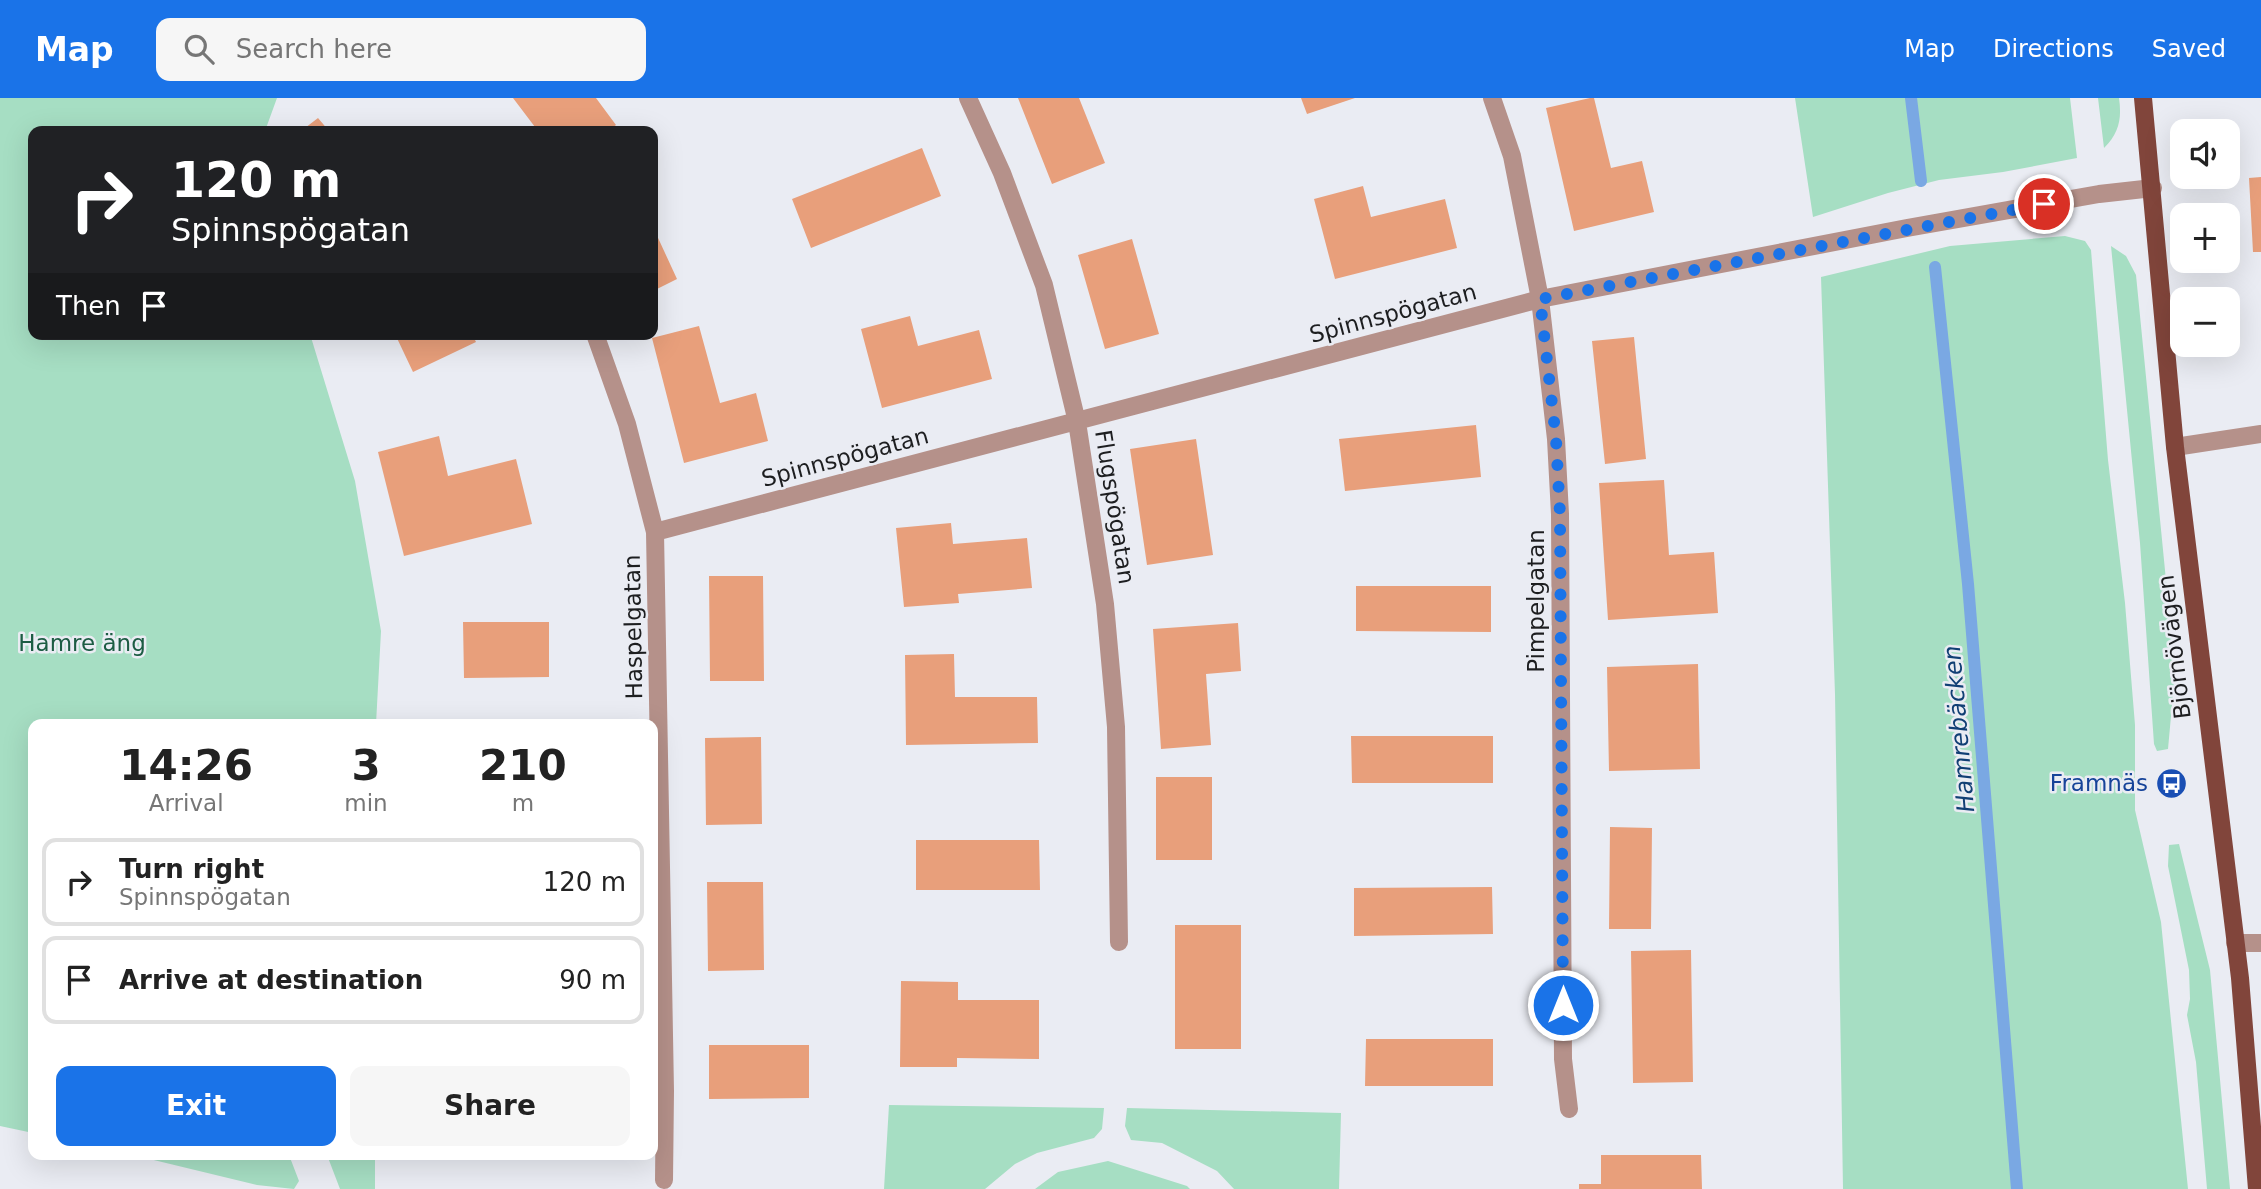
<!DOCTYPE html>
<meta charset="utf-8">
<style>
body{margin:0;font-family:"DejaVu Sans",sans-serif;background:#f6f6f6;color:#222;height:100vh;display:flex;flex-direction:column;font-size:26px;white-space:nowrap}
*{box-sizing:border-box;margin:0}
p{font-size:23px;color:#767676}
.icon{flex:none;width:38px;height:38px;fill:none;stroke:currentColor;stroke-width:2;stroke-linecap:round;stroke-linejoin:round}
.map{position:relative;flex:1;overflow:hidden}
.side{position:absolute;left:28px;top:621px;width:630px;height:441px;display:flex;flex-direction:column;background:#fff;border-radius:14px;box-shadow:0 7px 28px #0002}
.side>*{flex:none}
.hud{position:absolute;left:28px;top:28px;width:630px;height:214px;border-radius:14px;box-shadow:0 7px 28px #0002;background:#202124;color:#fff;overflow:hidden}
.controls{position:absolute;left:2170px;top:21px;display:grid;gap:14px}
.controls a{display:grid;place-items:center;width:70px;height:70px;border-radius:14px;background:#fff;box-shadow:0 7px 28px #0002;font-size:35px}
.pin{position:absolute;display:grid;place-items:center;width:60px;height:60px;color:#fff;margin:-30px;border:4px solid #fff;border-radius:50%;box-shadow:0 2px 7px #0007}
.me{position:absolute;width:77px;margin:-38px;rotate:0deg;stroke-linejoin:round;filter:drop-shadow(0 0 5px #0008)}
.turn{display:flex;align-items:center;gap:24px;height:147px;padding:0 28px;font-size:32px}
.turn .icon{width:91px;height:91px;stroke-width:2.5}
.turn b{display:block;font-size:49px;line-height:60px}
.then{display:flex;align-items:center;height:66px;padding:0 28px;background:#0003;gap:14px;font-size:26px}
.eta{display:flex;justify-content:space-evenly;align-items:center;height:119px;text-align:center}
.eta b{font-size:42px;font-weight:800;line-height:49px}
.primary-button{display:flex;gap:14px;margin-top:auto;padding:14px 28px}
.primary-button a{flex:1;height:80px;border-radius:14px;background:#1a73e8;color:#fff;font-size:28px;font-weight:800;line-height:80px;text-align:center}
.primary-button a+a{background:#f6f6f6;color:#222}
ul{padding:0;list-style:none}
li{display:flex;align-items:center;gap:21px;height:88px;margin:0 14px 10px;padding:0 14px;border:4px solid #e0e0e0;border-radius:14px}
li div{flex:1}
li b{display:block;font-size:26px}
li em{font-style:normal}
header{display:flex;align-items:center;gap:42px;box-sizing:border-box;height:98px;padding:0 35px;background:#1a73e8;color:#fff}
header strong{font-size:33px}
nav{display:flex;gap:38px;margin-inline-start:auto;font-size:24px}
.search{width:490px;height:63px;background:#f6f6f6;display:flex;align-items:center;gap:18px;box-sizing:border-box;padding:0 24px;border-radius:14px;color:#767676;font-size:26px}
.map>svg:first-child{display:block}
.green{fill:#a6dec3}
.lines{fill:none;stroke-linecap:round;stroke-linejoin:round}
.stream{stroke:#7aa8e3;stroke-width:12}
.building{fill:#e89f7b}
.minor{stroke:#b5918a;stroke-width:18}
.major{stroke:#81453b;stroke-width:18}
.route{stroke:#1a73e8;stroke-width:12;stroke-dasharray:0 21.6}
.labels{text-anchor:middle;dominant-baseline:central;stroke-width:5;stroke-linejoin:round;paint-order:stroke}
.street-label{font-size:23px;fill:#1d1e20;stroke:#eaecf3}
.park-label{font-size:23px;fill:#1c5c43;stroke:#eaecf3}
.transit-label{font-size:23px;fill:#164399;stroke:#eaecf3;text-anchor:end}
.water-label{font-size:24px;font-style:italic;fill:#103f74;stroke:#eaecf3}
</style>
<header>
<strong>Map</strong>
<div class="search"><svg class="icon" aria-label="search" viewBox="0 0 24 24"><circle cx="10" cy="10" r="6"/><path d="M15 15l6 6"/></svg>Search here</div>
<nav><a>Map</a><a>Directions</a><a>Saved</a></nav>
</header>
<div class="map">
<svg width="2261" height="1091" viewBox="0 0 2261 1091">
<rect width="100%" height="100%" fill="#eaecf3"/>
<!-- green -->
<path class="green" d="M0,0H277L265,33H33V236H310L355,383L381,533L376,626H33V1035L0,1028Z
M1795,0H2070L2077,60L2003,74L1939,82L1888,95L1813,119Z
M2098,0H2119C2122,21 2119,35 2104,50Z
M2065,138L2085,143L2091,152L2108,362L2125,505L2135,627V712L2161,824L2188,1091H1843L1835,596L1821,179L1950,148Z
M2111,148L2126,158L2136,177L2175,574L2168,651L2157,653L2154,646L2140,445Z
M2179,746L2210,872L2230,1091H2207L2196,964L2187,917L2190,901L2189,872L2168,768L2169,747Z
M889,1007L1104,1010L1102,1031L1094,1040L1037,1055L1015,1066L985,1091H884Z
M1127,1010L1341,1015L1339,1091H1234L1217,1073L1162,1045L1131,1042L1125,1028Z
M133,1057H289L299,1083L294,1091L257,1087Z
M327,1057H375V1091H340Z
M1108,1063L1187,1088L1190,1091H1035L1058,1074Z"/>
<g class="lines">
<!-- stream -->
<path class="stream" d="M1911,0L1921,83
M1935,169L1968,486L2017,1091"/>
</g>
<!-- building -->
<path class="building" d="M513,0H596L616,27L608,33H538Z
M1018,0H1079L1105,65L1052,86Z
M1301,0H1355L1307,16Z
M1590,0H1594L1611,70L1642,63L1654,114L1574,133L1546,10Z
M318,20L329,33H301Z
M922,50L941,98L811,150L792,101Z
M2261,79V154H2253L2249,80Z
M1363,88L1371,119L1445,101L1457,150L1335,181L1314,101Z
M653,129L677,181L653,193Z
M1132,141L1159,236L1105,251L1078,157Z
M910,218L918,248L979,232L992,281L882,310L861,231Z
M699,228L720,305L756,295L768,343L684,365L652,240Z
M395,236H472L476,244L413,274Z
M1634,239L1646,361L1605,366L1592,243Z
M1476,327L1481,379L1345,393L1339,341Z
M439,338L448,378L516,361L532,426L404,458L378,354Z
M1196,341L1213,457L1147,467L1130,351Z
M1664,382L1669,457L1714,454L1718,515L1608,522L1599,385Z
M951,425L953,446L1027,440L1032,490L958,496L959,505L904,509L896,430Z
M709,478H763L764,583H710Z
M1356,488H1491V534L1356,533Z
M463,524H549V579L464,580Z
M1238,525L1241,573L1206,576L1211,647L1161,651L1153,531Z
M954,556L955,599H1037L1038,645L906,647L905,557Z
M1698,566L1700,671L1609,673L1607,569Z
M1351,638H1493V685H1352Z
M761,639L762,726L706,727L705,640Z
M1156,679H1212V762H1156Z
M1610,729L1652,730L1651,831H1609Z
M916,742H1039L1040,792H916Z
M707,784H763L764,872L708,873Z
M1492,789L1493,836L1354,838V790Z
M1175,827H1241V951H1175Z
M1691,852L1693,984L1633,985L1631,853Z
M901,883L958,884V902H1039V961L957,960V969H900Z
M1366,941H1493V988H1365Z
M709,947H809V1000L709,1001Z
M1601,1057H1701L1702,1091H1579V1086H1601Z"/>
<g class="lines">
<!-- minor -->
<path class="minor" d="M968,0L1002,75L1044,187L1077,324L1105,506L1116,629L1119,844
M1492,0L1512,58L1540,201L1556,341L1560,416L1563,961L1569,1011
M595,236L627,326L655,434L665,993L664,1082
M2175,349L2261,336
M655,434L1540,201L1907,130L2099,96L2153,90
M2235,845H2261"/>
<!-- major -->
<path class="major" d="M2143,0L2175,349L2240,880L2257,1091"/>
</g>
<g class="lines">
<!-- route -->
<path class="route" d="M1563,907L1560,416L1556,341L1540,201L2044,106"/>
</g>
<!-- icons -->
<defs>
<symbol id="bus-disc" viewBox="-11 -11 22 22"><circle r="9.5" fill="#1a4fb4" stroke="#eaecf3"/><path d="M-5-6H5V4H4V6H2V4H-2V6H-4V4H-5ZM-3.5-4V0h7V-4ZM-3.5 1.2v1.5H-2V1.2ZM2 1.2v1.5H3.5V1.2Z" fill="#fff"/></symbol>
</defs>
<g fill-rule="evenodd">
<use href="#bus-disc" x="2154" y="668" width="35" height="35"/>
</g>
<g class="labels">
<!-- street labels -->
<g class="street-label">
<text transform="translate(1393 215) rotate(-15)">Spinnspögatan</text>
<text transform="translate(845 359) rotate(-15)">Spinnspögatan</text>
<text transform="translate(1115 409) rotate(81)">Flugspögatan</text>
<text transform="translate(1536 503) rotate(-90)">Pimpelgatan</text>
<text transform="translate(633 529) rotate(-91)">Haspelgatan</text>
<text transform="translate(2174 549) rotate(-97)">Björnövägen</text>
</g>
<!-- park labels -->
<g class="park-label">
<text x="82" y="545">Hamre äng</text>
</g>
<!-- transit labels -->
<g class="transit-label">
<text x="2148" y="685">Framnäs</text>
</g>
<!-- water labels -->
<g class="water-label">
<text transform="translate(1959 631) rotate(-95)">Hamrebäcken</text>
</g>
</g>
</svg>
<div class="controls">
<a><svg class="icon" aria-label="sound" viewBox="0 0 24 24"><path d="M4 9h4l5-4v14l-5-4H4zM17 9q2 3 0 6"/></svg></a>
<a>+</a>
<a>−</a>
</div>
<div class="pin" style="left:2044px;top:106px;background:#d93025"><svg class="icon" aria-label="arrive" viewBox="0 0 24 24"><path d="M6 21V4h12l-3 4 3 4H6"/></svg></div>
<svg class="me" style="left:1563px;top:907px" viewBox="-20 -20 40 40"><circle r="17" fill="#1a73e8" stroke="#fff" stroke-width="3"/><path d="M0-11L8 9 0 5-8 9z" fill="#fff"/></svg>
<div class="hud">
<div class="turn"><svg class="icon" aria-label="right" viewBox="0 0 24 24"><path d="M7 20v-9h11M14 6l5 5-5 5"/></svg><div><b>120 m</b>Spinnspögatan</div></div>
<div class="then">Then<svg class="icon" aria-label="arrive" viewBox="0 0 24 24"><path d="M6 21V4h12l-3 4 3 4H6"/></svg></div>
</div>
<section class="side">
<div class="eta">
<div><b>14:26</b><p>Arrival</p></div>
<div><b>3</b><p>min</p></div>
<div><b>210</b><p>m</p></div>
</div>
<ul>
<li><svg class="icon" aria-label="right" viewBox="0 0 24 24"><path d="M7 20v-9h11M14 6l5 5-5 5"/></svg><div><b>Turn right</b><p>Spinnspögatan</p></div><em>120 m</em></li>
<li><svg class="icon" aria-label="arrive" viewBox="0 0 24 24"><path d="M6 21V4h12l-3 4 3 4H6"/></svg><div><b>Arrive at destination</b></div><em>90 m</em></li>
</ul>
<div class="primary-button"><a>Exit</a><a>Share</a></div>
</section>
</div>
